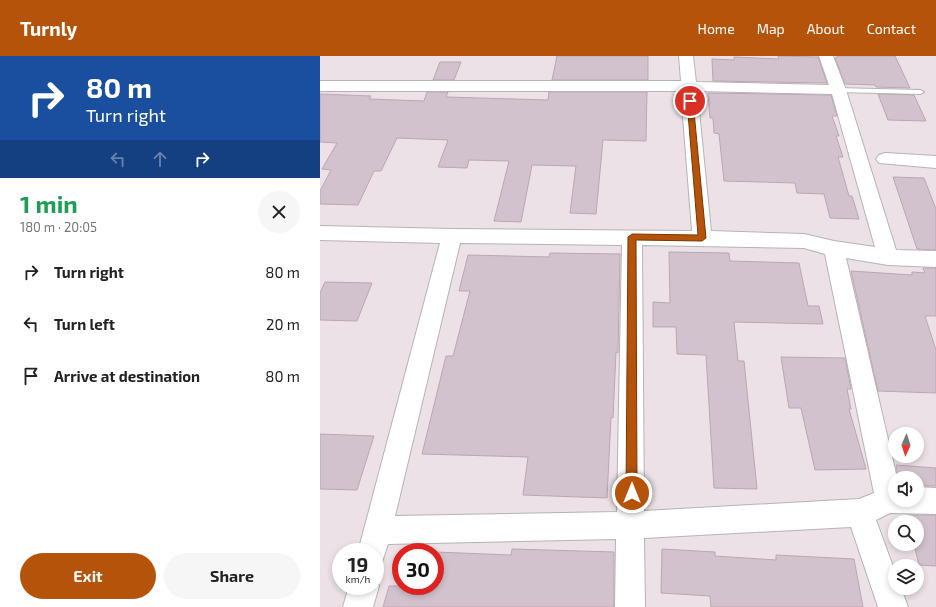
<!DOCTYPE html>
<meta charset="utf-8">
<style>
body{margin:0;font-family:"Exo 2",sans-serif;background:#f6f6f6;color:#222;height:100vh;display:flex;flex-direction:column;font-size:15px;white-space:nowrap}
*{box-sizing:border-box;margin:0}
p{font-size:13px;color:#767676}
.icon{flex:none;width:22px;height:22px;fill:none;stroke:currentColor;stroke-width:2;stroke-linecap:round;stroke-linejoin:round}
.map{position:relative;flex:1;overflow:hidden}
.details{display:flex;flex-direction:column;background:#fff;width:320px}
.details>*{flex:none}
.top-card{background:#1a4fa0;color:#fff;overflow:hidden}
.needle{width:26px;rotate:183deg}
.tools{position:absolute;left:568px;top:371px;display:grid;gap:8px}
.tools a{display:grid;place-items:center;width:36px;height:36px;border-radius:50%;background:#fff;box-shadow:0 2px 6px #0003;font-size:20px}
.speed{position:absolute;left:12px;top:487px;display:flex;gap:8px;font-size:20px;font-weight:700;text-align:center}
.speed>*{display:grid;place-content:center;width:52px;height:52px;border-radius:50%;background:#fff;box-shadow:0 2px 6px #0003;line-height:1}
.speed small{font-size:10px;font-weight:400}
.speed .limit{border:6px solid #d22;background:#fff;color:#111}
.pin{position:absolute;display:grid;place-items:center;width:34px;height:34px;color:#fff;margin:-17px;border:2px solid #fff;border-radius:50%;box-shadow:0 1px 4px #0007}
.me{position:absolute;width:44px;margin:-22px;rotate:0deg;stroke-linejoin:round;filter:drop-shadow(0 0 3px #0008)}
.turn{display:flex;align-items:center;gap:14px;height:84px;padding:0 20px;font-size:18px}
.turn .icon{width:52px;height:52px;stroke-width:2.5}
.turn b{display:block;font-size:28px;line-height:34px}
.lanes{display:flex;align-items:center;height:38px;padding:0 20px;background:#0003;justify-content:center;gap:20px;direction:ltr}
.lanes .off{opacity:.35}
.round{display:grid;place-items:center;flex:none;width:42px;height:42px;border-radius:21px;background:#f6f6f6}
.summary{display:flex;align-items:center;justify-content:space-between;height:68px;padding:0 20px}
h1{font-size:24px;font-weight:700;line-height:30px;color:#1e9e55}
.primary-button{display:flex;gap:8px;margin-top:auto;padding:8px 20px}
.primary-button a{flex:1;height:46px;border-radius:24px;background:#b45309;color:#fff;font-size:16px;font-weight:700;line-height:46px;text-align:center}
.primary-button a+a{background:#f6f6f6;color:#222}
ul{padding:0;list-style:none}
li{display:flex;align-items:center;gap:12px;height:52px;padding:0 20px}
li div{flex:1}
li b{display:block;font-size:15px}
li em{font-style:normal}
header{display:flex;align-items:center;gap:24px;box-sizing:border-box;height:56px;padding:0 20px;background:#b45309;color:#fff}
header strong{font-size:19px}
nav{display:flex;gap:22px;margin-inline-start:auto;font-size:14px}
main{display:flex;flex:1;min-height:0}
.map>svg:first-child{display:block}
.building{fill:#d2c2cd;stroke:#bda5b5}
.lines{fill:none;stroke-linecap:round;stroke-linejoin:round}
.lane-casing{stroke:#b4b4b4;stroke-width:2}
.street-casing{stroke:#b4b4b4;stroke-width:2}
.lane{fill:#fff;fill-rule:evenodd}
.street{fill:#fff;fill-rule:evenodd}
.route{fill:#b45309;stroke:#753606}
</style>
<header>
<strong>Turnly</strong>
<nav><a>Home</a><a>Map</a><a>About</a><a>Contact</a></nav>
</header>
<main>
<section class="details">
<div class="top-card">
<div class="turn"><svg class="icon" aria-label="right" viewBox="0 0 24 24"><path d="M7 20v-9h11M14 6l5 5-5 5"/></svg><div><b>80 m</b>Turn right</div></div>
<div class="lanes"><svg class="icon off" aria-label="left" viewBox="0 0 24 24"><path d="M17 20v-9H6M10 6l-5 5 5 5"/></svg><svg class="icon off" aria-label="ahead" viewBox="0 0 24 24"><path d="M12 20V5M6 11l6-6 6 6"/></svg><svg class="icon" aria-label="right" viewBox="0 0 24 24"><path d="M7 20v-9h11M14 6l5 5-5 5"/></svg></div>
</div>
<div class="summary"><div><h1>1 min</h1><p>180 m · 20:05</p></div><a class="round"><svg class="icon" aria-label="close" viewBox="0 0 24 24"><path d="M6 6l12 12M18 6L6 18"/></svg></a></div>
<ul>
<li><svg class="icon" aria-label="right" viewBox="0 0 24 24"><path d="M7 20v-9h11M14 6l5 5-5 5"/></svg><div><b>Turn right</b></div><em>80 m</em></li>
<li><svg class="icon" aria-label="left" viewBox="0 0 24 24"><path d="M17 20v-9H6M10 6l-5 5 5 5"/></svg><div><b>Turn left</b></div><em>20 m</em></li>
<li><svg class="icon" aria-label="arrive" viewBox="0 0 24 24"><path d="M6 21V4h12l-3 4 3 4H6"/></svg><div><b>Arrive at destination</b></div><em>80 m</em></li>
</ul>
<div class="primary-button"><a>Exit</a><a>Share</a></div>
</section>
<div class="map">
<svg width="616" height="551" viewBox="0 0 616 551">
<rect width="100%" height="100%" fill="#ece1e6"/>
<!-- building -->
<path class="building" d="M237,0H328V24H232Z
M458,0L498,1L507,27L393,25L392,3L414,4V1L459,3Z
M517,0H575L590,32L556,31L555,29L525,28L515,2H517Z
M120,6H141L134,24H113Z
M107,36H128L126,41L228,44L229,36H327L326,85L283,84L276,158L250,157L256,110L212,109L201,166L174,165L189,105L149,104L147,112L118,111L128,84L77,82L61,115H54L38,149L0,148V135L11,114L2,113L17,87L0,86V38L51,40L49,43L104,45Z
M388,37L511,39L517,60H512L519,80H516L523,101H518L529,140H532L539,163L510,162L504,138L477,137L475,127L404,125L399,78L394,77L393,62H390Z
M558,38L594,39L606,65L568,64Z
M573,121L604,122L616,153V194L597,193Z
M349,196L409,197L410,205L479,207L488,250H499L503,268L414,266L418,305H424L437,433L394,432L386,299L357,298L356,271H333V246L350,247Z
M230,197L300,198L298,297L296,296L293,362L291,361L287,442L203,439L208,401L102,398L126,300H133L150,235H139L148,199L229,201Z
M603,212H616V260H605L616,294V337L558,335L531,215L592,219V216L605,217Z
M5,226L52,227L37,265L0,264V237Z
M461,301L525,302L531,333H527L531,353H529L546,413L495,414L481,352H469Z
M0,378L54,380L37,434L0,433Z
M576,409L616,412V430H597V422H578Z
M587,459H616V510L599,509L594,488H597V466H589Z
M192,493L294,496V551H63L69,530H115V496L191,499Z
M342,493L395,496V500L456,504V499L534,503L543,551H391L390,540L341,537Z"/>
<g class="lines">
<defs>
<path id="lane" d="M515,32L600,34L604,36L600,38L518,36L514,34Z"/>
<path id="street" d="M359,0H373L376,26L509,29L499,0H513L526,34L576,194L616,195V211L568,209L526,202L577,422H575V444H597V431L616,432V458L570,457L556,464L575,516V532H581L588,551H558L531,471L324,482L325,551H295L296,483L68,488L62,506L55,509V496H38L120,187L0,184V170L132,173L372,175L361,35H0V25H361ZM377,35L512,38L555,191L514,185L484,178L391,175ZM140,187L302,189L297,456L75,460ZM322,189L484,192L505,198L554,437L539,443L324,455Z
M565,97L616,100V112L559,107L556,103L559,99Z
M55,521L59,530L53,551H23L29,530H55Z"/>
</defs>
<!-- lane casing -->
<use href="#lane" class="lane-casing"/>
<!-- street casing -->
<use href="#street" class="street-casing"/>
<!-- lane -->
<use href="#lane" class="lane"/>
<!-- street -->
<use href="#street" class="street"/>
</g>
<!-- route -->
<path class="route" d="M370,43L373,45L386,182L382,185L316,184L317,437L315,440L312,442L308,440L306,437L308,181L312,178L378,179L367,45Z"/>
</svg>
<div class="tools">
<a><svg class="needle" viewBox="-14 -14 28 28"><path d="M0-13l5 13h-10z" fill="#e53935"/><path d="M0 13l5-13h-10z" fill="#767676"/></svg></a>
<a><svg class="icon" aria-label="sound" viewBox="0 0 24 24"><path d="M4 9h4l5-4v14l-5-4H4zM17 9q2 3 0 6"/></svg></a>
<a><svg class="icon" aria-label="search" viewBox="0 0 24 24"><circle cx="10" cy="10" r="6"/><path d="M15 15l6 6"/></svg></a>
<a><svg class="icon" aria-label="layers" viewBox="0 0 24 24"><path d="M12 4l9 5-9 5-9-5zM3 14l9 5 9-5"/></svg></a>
</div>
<div class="speed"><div>19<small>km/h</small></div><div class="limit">30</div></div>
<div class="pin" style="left:370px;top:45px;background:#d93025"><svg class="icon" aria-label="arrive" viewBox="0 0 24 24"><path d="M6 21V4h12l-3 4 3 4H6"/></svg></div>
<svg class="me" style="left:312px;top:437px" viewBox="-20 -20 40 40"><circle r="17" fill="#b45309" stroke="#fff" stroke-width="3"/><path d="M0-11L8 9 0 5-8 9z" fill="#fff"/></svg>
</div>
</main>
